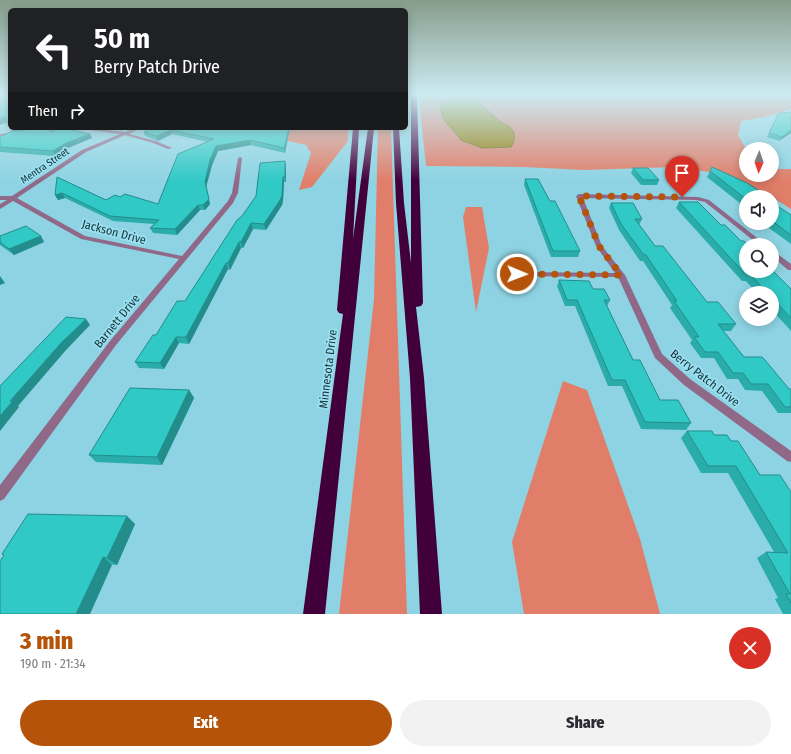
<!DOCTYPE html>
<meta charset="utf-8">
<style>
body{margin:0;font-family:"Fira Sans Condensed",sans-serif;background:#f2f2f3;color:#2b2b33;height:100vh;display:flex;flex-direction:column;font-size:15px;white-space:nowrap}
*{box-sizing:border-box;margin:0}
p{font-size:13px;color:#7c7c81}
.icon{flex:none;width:22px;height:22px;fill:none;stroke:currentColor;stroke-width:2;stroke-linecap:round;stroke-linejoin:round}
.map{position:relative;height:614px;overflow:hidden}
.drawer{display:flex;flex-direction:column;background:#fff;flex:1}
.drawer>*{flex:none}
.guide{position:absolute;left:8px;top:8px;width:400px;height:122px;border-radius:6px;box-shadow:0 2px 10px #0003;background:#202124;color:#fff;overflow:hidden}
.needle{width:26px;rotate:182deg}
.controls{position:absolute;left:739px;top:142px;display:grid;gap:8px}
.controls a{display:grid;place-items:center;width:40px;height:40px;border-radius:50%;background:#fff;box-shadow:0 2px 10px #0003;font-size:20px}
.pin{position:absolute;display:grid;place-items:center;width:34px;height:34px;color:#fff;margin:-41px -17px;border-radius:50% 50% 50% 0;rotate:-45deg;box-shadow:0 0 4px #0007}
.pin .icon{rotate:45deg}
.me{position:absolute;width:44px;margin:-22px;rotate:91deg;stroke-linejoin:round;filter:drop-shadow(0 0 3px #0008)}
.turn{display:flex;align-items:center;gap:14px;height:84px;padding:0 20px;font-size:18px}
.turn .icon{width:52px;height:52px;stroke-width:2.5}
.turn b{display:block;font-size:28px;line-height:34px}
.then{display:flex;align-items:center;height:38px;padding:0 20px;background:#0003;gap:8px;font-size:15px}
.round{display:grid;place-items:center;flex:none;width:42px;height:42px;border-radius:21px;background:#f2f2f3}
.head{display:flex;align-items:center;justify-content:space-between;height:68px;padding:0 20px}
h1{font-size:24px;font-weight:800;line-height:30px;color:#b45309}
.primary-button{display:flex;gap:8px;margin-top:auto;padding:8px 20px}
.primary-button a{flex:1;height:46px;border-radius:24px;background:#b45309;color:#fff;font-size:16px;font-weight:800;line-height:46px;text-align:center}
.primary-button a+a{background:#f2f2f3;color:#2b2b33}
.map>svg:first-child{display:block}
.green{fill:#e17e69}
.water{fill:#947900;stroke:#6e6411}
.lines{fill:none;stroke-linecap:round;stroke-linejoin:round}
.minor{fill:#906989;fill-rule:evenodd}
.motorway{fill:#42003b;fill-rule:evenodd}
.wall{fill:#2aadaa}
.shaded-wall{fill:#228d8b}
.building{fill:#31c9c6;stroke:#228d8b}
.route{stroke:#b45309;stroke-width:7;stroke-dasharray:0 12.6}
.labels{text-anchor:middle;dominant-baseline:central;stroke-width:3.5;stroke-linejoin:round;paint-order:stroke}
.far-street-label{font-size:10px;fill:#163339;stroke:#9be0f0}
.street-label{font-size:12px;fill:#163339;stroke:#9be0f0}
</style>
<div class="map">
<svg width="791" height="614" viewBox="0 0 791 614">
<rect width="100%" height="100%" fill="#8ed3e3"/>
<!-- green -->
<path class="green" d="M420,95H791V109L764,117L741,121L738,135L746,149V175H772V169H791V209L772,197L724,174L674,167L585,170L523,167L426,166L420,110Z
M231,128H265L278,130L348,128V141L312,187L299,190L311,153L306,145Z
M378,128H391L407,614H339L374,299Z
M466,207H482L489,248L476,312L463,217Z
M563,381L587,390L640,539L660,614H524L512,542Z"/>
<!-- water -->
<path class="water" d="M451,100L478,102L501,122L509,126L514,132V141L511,147L482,148L461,140C454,128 437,120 442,103Z"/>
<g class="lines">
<!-- minor -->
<path class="minor" d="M50,128H91L125,132L135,128H141L129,134L156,141L172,148L168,149L153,143L125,135L86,152L17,198L85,236L182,256L228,201L232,193L238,158L240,157L242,158L238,193L233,203L116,345L4,499L0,501V485L110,341L179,259L81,239L13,201L0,209V204L7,200H0V196H12L82,150L120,134L89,130L40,131L38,130Z
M16,132H18V134L0,136V134Z
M579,194L698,197L709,200L765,244L766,245H759L705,202L696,200L583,198L602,246L625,275L662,354L690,379L791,451V462L787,461L684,385L655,358L618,277L514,276L513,274L517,272L615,273L596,246L576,196Z
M772,250L791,264V270H788L772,256Z"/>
<!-- motorway -->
<path class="motorway" d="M411,95H417L423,303L421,306L416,307L424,378L442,614H420L410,378L396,203L393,128H399L404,203L411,263Z
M353,128H359L353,239L368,128H374L325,614H303L343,314L339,313L337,310Z"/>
</g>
<!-- wall -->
<path class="wall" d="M791,112V133L779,141L767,137L779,113Z
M151,128H290L285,153L251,145L218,151L212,165L206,187L210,204L205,210H200L177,235L153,233L150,228L154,224L113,221L65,198L58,200L55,195L57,177L106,200L120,197L158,204L208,142L172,134L158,141L145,136L144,132Z
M51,131L92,138L68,148L55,156L0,152V137Z
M285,161L286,166V182H284L283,201L282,205L266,230L253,229L243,248H241L230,270L228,269L189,344L179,343L164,369L139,368L135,362L156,335L185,301L242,216Z
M633,168L659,180L657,185H641L631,173Z
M710,171L746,197V208L707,177Z
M525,179L580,251L578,257H551L524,185Z
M772,199L778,203L777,206L791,215V244L762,223H772Z
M679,202L721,225L741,241L775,270L774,272L791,289V331L772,310V293H757L746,281H742L676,208Z
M611,203L642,219L639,225L655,246L707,302L736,324L731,331H723L744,357L789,389H791V413H778L762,391L745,390L738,379H727L714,358H701L690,343L692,340L670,308L672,305L643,261H640L619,230L609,208Z
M0,236H41L44,242L14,255L0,245Z
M559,280L593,289L610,300L607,306L633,360L660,400L691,423L686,430L641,429L622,386H608L575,306H565L557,286Z
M189,390L194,398L162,465L96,462L89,455Z
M687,431L714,435L731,441L760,475L791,492V614H783L775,599L778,598L757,558L766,552H774L728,473H701L681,438Z
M135,524L117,565L4,555L2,554Z"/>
<!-- shaded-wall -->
<path class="shaded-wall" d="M5,117L7,122L0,125V119Z
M10,128H40L12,131Z
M289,128H290L285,153L284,148Z
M171,130L172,134L158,141L156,136Z
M791,130V133L779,141L782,137Z
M90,134L92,138L68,148L55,156L53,151L66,143Z
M250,140L251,145L218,151L212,165L206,187L210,204L205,210L203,205L205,182L210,160L216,146Z
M285,161L286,166V182L285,176Z
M283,177L284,182L283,201L282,205L266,230L264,224Z
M62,193L65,198L58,200L55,195Z
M198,205L200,210L177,235L175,229Z
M251,223L253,229L243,248L241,242Z
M41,236L44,242L14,255L9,249Z
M239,242L241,248L230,270L228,263Z
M226,263L228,269L189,344L186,337Z
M0,276L5,283L0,285Z
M86,319L90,325L66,350L18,406L19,407L0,431V416L10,401L61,343Z
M176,337L179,343L164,369L160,363Z
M189,390L194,398L162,465L157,457Z
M127,516L135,524L117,565L107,558Z
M103,557L112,565L90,614H76Z"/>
<!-- building -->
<path class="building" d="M10,95V126H9L5,117L0,119V96Z
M791,112V130L782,137L769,133L779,113Z
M42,128H49L51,132L62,128L90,134L66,143L53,151L0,147V137L13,131Z
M151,128H289L284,148L250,140L216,146L210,160L205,182L209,199L203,205H198L175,229L150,228L159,220L110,216L62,193L55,195L57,177L106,200L115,195L120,197L125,194L158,204L178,154L214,139L171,130L156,136L144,132Z
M285,161V176L283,177L282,196L280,200L264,224L251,223L241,242H239L228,263H226L186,337H176L160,363L135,362L153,335H156L177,301H185L237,220L242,216L256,196L260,163Z
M712,167L747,183L769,197H746V199L710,171Z
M633,168H648L659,180H643Z
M525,179H538L550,201H555L580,251H553Z
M772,199L778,203H773L791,215V235L772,221Z
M679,202H698L721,225H725L741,241H744L748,245H746V271H772V268L775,270H772L791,289V318L772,298V293H767L751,275H746Z
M611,203H633L642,219H635L655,246H663L707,302H718L736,324H718L744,357H762L765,360L789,389H791V407H785L768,384H751L743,373H733L718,352H705L694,337H699L674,301H677L646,255L643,254L621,224Z
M26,226L41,236L9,249L0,242V236Z
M559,280L589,281L593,289H604L610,300H604L633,360H640L660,400H678L691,423L645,422L625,380H612L577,300H567Z
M66,317L86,319L61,343L10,401H13L0,416V386Z
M130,388L189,390L157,457L89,455Z
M687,431H712L714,435H727L731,441H738L760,475H780L791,492V603L786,594H790L766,552L788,553L736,466H708Z
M28,514L127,516L107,558L103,557L76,614H0V561L4,555L2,554Z"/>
<!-- sky -->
<linearGradient id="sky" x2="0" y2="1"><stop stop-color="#869c8b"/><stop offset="0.52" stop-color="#ccebf2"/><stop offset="1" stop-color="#ccebf2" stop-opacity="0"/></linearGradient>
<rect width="791" height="181" fill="url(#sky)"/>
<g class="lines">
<!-- route -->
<path class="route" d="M517,274L621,275L599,246L579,196L682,197"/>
</g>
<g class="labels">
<!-- far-street labels -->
<g class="far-street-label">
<text transform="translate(45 166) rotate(-34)">Mentra Street</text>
</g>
<!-- street labels -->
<g class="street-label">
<text transform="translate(114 232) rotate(15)">Jackson Drive</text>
<text transform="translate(117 321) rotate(-51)">Barnett Drive</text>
<text transform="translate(328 369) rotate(-83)">Minnesota Drive</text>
<text transform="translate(705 378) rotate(38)">Berry Patch Drive</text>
</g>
</g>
</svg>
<div class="controls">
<a><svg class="needle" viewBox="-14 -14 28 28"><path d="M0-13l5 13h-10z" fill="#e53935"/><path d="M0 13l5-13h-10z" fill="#7c7c81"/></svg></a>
<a><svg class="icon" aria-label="sound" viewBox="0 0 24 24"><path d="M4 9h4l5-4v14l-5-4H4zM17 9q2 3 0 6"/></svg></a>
<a><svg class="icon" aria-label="search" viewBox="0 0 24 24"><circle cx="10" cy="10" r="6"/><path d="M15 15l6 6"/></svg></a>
<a><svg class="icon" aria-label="layers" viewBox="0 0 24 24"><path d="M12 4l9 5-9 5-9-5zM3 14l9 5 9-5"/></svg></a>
</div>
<div class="pin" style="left:682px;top:197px;background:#d93025"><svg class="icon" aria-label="arrive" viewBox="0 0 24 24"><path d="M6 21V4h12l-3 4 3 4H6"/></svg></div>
<svg class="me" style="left:517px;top:274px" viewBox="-20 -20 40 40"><circle r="17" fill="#b45309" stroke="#fff" stroke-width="3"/><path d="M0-11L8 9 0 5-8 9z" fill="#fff"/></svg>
<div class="guide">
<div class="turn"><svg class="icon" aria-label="left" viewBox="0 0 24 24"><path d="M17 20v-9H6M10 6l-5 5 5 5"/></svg><div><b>50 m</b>Berry Patch Drive</div></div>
<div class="then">Then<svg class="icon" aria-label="right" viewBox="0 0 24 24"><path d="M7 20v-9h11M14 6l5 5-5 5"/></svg></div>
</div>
</div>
<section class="drawer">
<div class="head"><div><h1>3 min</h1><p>190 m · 21:34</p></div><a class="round" style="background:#d93025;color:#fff"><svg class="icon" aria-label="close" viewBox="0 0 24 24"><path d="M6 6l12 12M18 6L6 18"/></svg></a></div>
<div class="primary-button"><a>Exit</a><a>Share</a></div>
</section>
